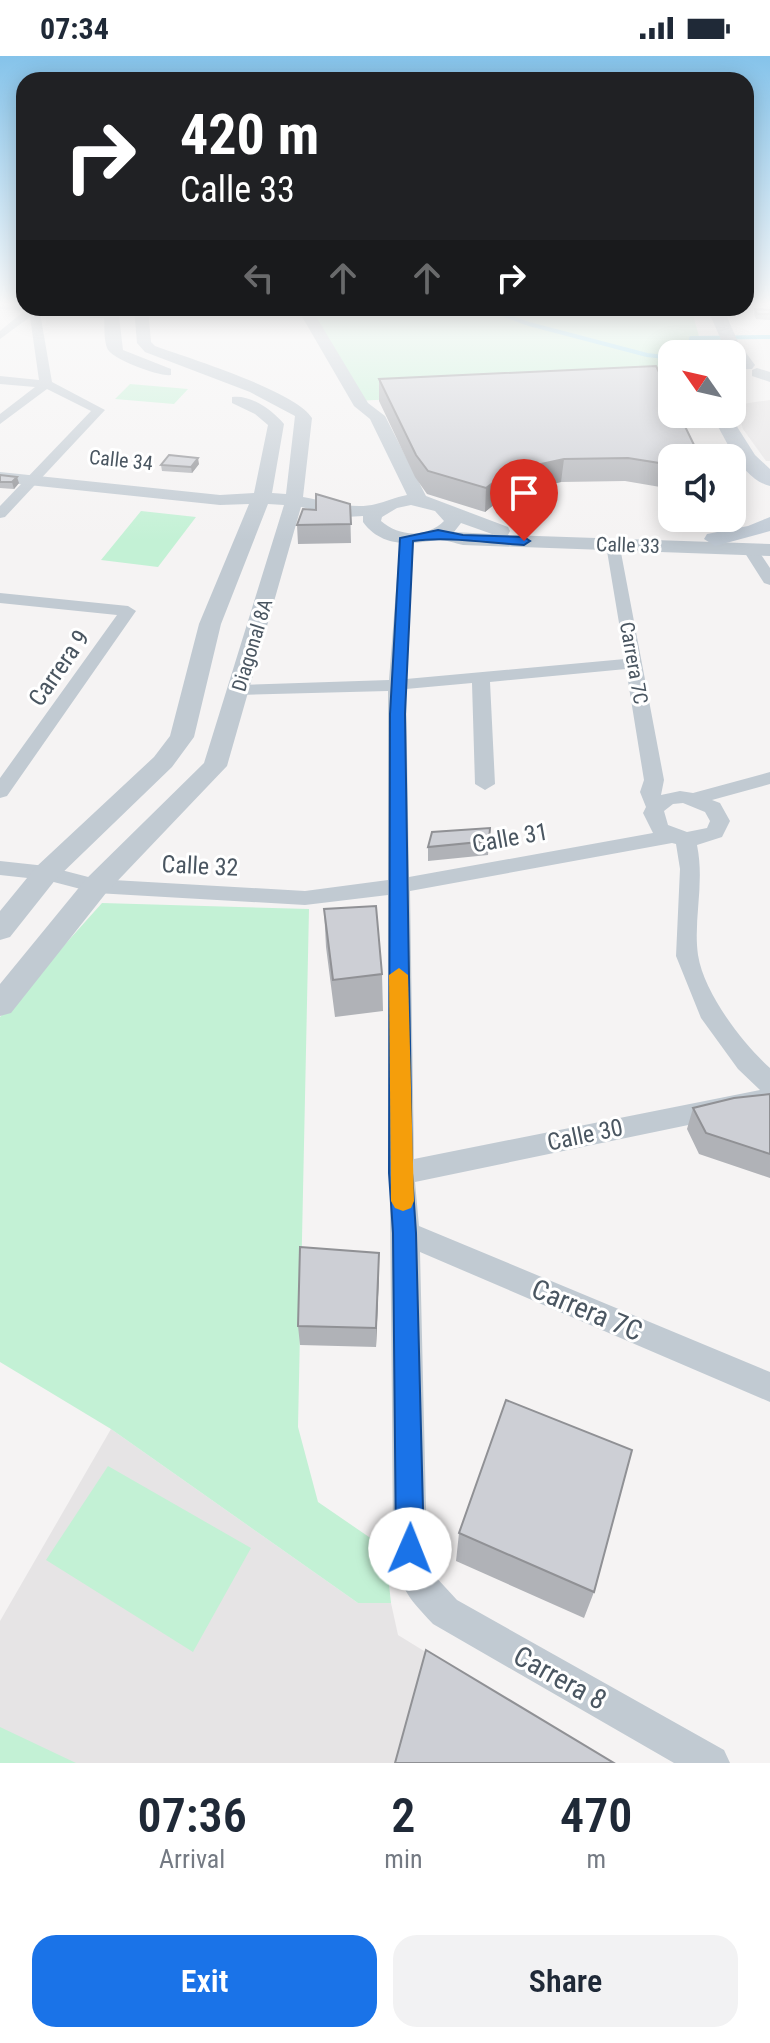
<!DOCTYPE html>
<style>
body{margin:0;font-family:"Roboto Condensed",sans-serif;background:#f2f2f3;color:#1f2937;height:100vh;display:flex;flex-direction:column;font-size:30px;white-space:nowrap}
*{box-sizing:border-box;margin:0}
p{font-size:26px;color:#747a83}
.icon{flex:none;width:44px;height:44px;fill:none;stroke:currentColor;stroke-width:2;stroke-linecap:round;stroke-linejoin:round}
.map{position:relative;height:1707px;overflow:hidden}
.side{display:flex;flex-direction:column;background:#fff;flex:1}
.side>*{flex:none}
.hud{position:absolute;left:16px;top:16px;width:738px;height:244px;border-radius:24px;box-shadow:0 4px 20px #0003;background:#202124;color:#fff;overflow:hidden}
.needle{width:52px;rotate:304deg}
.tools{position:absolute;left:658px;top:284px;display:grid;gap:16px}
.tools a{display:grid;place-items:center;width:88px;height:88px;border-radius:16px;background:#fff;box-shadow:0 4px 20px #0003;font-size:40px}
.pin{position:absolute;display:grid;place-items:center;width:68px;height:68px;color:#fff;margin:-82px -34px;border-radius:50% 50% 50% 0;rotate:-45deg;box-shadow:0 0 8px #0007}
.pin .icon{rotate:45deg}
.me{position:absolute;width:88px;margin:-44px;rotate:1deg;stroke-linejoin:round;filter:drop-shadow(0 0 6px #0008)}
.turn{display:flex;align-items:center;gap:28px;height:168px;padding:0 32px;font-size:36px}
.turn .icon{width:104px;height:104px;stroke-width:2.5}
.turn b{display:block;font-size:56px;line-height:68px}
.lanes{display:flex;align-items:center;height:76px;padding:0 32px;background:#0003;justify-content:center;gap:40px;direction:ltr}
.lanes .off{opacity:.35}
.eta{display:flex;justify-content:space-evenly;align-items:center;height:136px;text-align:center}
.eta b{font-size:48px;font-weight:600;line-height:56px}
.action{display:flex;gap:16px;margin-top:auto;padding:16px 32px}
.action a{flex:1;height:92px;border-radius:24px;background:#1a73e8;color:#fff;font-size:32px;font-weight:600;line-height:92px;text-align:center}
.action a+a{background:#f2f2f3;color:#1f2937}
.status{display:flex;justify-content:space-between;align-items:center;height:56px;padding:0 40px;background:#fff;direction:ltr}
.status svg{height:22px;fill:currentColor}
.map>svg:first-child{display:block}
.education{fill:#e6e4e5}
.green{fill:#c3f1d5}
.lines{fill:none;stroke-linecap:round;stroke-linejoin:round}
.stream{stroke:#90daee;stroke-width:4}
.minor{fill:#c1cad2;fill-rule:evenodd}
.tertiary{fill:#c1cad2;fill-rule:evenodd}
.secondary{fill:#c1cbd6;fill-rule:evenodd}
.wall{fill:#b0b2b7}
.shaded-wall{fill:#909195}
.building{fill:#cdcfd5;stroke:#909195;stroke-width:2}
.route{fill:#1a73e8;stroke:#114b97;stroke-width:2}
.slow{fill:#f59e0b}
.labels{text-anchor:middle;dominant-baseline:central;stroke-width:6;stroke-linejoin:round;paint-order:stroke}
.far-street-label{font-size:20px;fill:#4a5661;stroke:#fff}
.street-label{font-size:24px;fill:#4a5661;stroke:#fff}
.near-street-label{font-size:28px;fill:#4a5661;stroke:#fff}
</style>
<div class="status"><b>07:34</b><svg viewBox="0 0 49 12"><path d="M0 12V9h3v3zM5 12V6h3v6zM10 12V3h3v9zM15 12V0h3v12zM26 1h20v11H26zM47 4h2v5h-2z"/></svg></div>
<div class="map">
<svg width="770" height="1707" viewBox="0 0 770 1707">
<rect width="100%" height="100%" fill="#f5f3f3"/>
<!-- education -->
<path class="education" d="M770,344V405H766L743,373L735,349Z
M111,1373L358,1547H391L398,1579L606,1707H0V1565Z"/>
<!-- green -->
<path class="green" d="M304,252H691L704,298H672V323L652,331L354,345Z
M130,328L188,333L174,348L115,343Z
M141,455L196,461L158,511L101,504Z
M102,847L309,853L298,1371L318,1446L385,1492L391,1547H358L111,1373L0,1306V961Z
M108,1410L251,1492L193,1596L46,1504Z
M0,1671L76,1707H0Z"/>
<g class="lines">
<!-- stream -->
<path class="stream" d="M485,252L529,268L647,299L672,302
M684,298L690,294L691,282L770,281"/>
<!-- minor -->
<path class="minor" d="M0,248L24,249V252L111,257L116,260L111,263L40,257L52,326L105,354L5,461L0,462V450L91,355L47,333L0,368V358L35,331L0,328V320L39,324L30,261L0,283V275L24,255L0,253Z
M764,248H770V252L765,251Z
M407,478L414,482L406,623L625,603L606,489L609,486H619L664,724L661,739L680,735L693,737L770,716V728L712,744L720,747L730,765L722,781L697,789C705,828 693,863 698,899C704,937 742,987 770,1012V1052L415,1126L419,1170L770,1316V1346L420,1196L427,1493L433,1518L457,1544L724,1694L730,1707H674L433,1568C404,1537 402,1534 393,1493C392,1275 388,1057 388,839L305,849L96,837L46,824L0,819V805L46,810L96,823L305,835L388,824V635L238,639L229,634L238,629L389,624L400,482ZM626,613L644,724L640,736L646,751L643,757L653,777L409,821L406,633L472,627L475,728L485,734L495,728L490,626ZM683,747L705,756L710,765L707,772L687,776L668,769L664,755L673,748ZM672,787L676,788L680,813L676,900L701,962L738,1013L760,1034L414,1103L410,835Z
M751,489L756,491L770,512V529L764,527L743,494Z
M0,537L128,550L136,555L7,740L0,742V722L117,559L0,547Z"/>
<!-- tertiary -->
<path class="tertiary" d="M104,252H118L123,294L171,313V319C160,321 111,303 107,292C103,281 105,264 104,252Z
M134,252H148L151,286L155,290C188,302 296,335 312,362L303,441C326,445 353,454 376,448C386,446 395,441 407,439L370,363L354,350L297,252H311L368,347L385,360L426,440L508,471L510,475L508,479L770,488V500L463,489C455,487 446,484 438,484C410,488 382,492 363,466V460L346,461L301,451L227,710L106,837L11,957L0,960V928L86,823L204,707L284,449L268,448L221,568L194,681L172,711L56,823L10,881L0,884V855L36,811L154,701L170,680L199,568L249,448L220,449L0,426V416L220,439L254,437L268,369L255,358L232,347V341C251,338 273,355 284,368L272,437L286,438L295,360L250,336L145,296L137,287ZM411,449L435,455L444,465C427,482 399,481 381,465L382,461L397,452ZM461,467L492,478L454,476Z
M757,312L770,316V326L752,320V314Z"/>
<!-- secondary -->
<path class="secondary" d="M707,252H723L738,286L755,309L752,313H740L722,286Z
M711,358H729L755,399L770,413V430C741,423 725,381 711,358Z
M770,461V475L715,490L704,483L707,478L748,470Z"/>
</g>
<!-- wall -->
<path class="wall" d="M755,253L770,254V264L756,263L754,258Z
M379,323L672,402V433L625,425L561,426L507,438L485,456L427,438L415,421L379,345Z
M199,408L192,417L162,415L161,409Z
M0,419L19,427L14,433L0,432Z
M350,448L351,487L298,488L297,469L316,454Z
M490,772L488,799L428,805V791Z
M324,853L382,918L383,955L335,961L326,891Z
M770,1038V1122L699,1098L687,1073L693,1052Z
M379,1216L376,1291L300,1289L298,1270Z
M459,1477L594,1536L584,1562L456,1505Z"/>
<!-- shaded-wall -->
<path class="shaded-wall" d="M198,402L199,408L192,417L191,411Z
M564,403L561,426L507,438L485,456L486,432L509,415Z
M17,421L19,427L14,433L12,426Z
M379,1197V1216L376,1291V1272Z"/>
<!-- building -->
<path class="building" d="M755,253L770,254V258H757Z
M656,310L672,343V358H679L695,391L688,402H672V409L628,402L564,403L509,415L486,432L428,415L416,399L379,323Z
M169,399L198,402L191,411L161,409Z
M0,419L17,421L12,426H0Z
M316,438L350,448L351,468L297,469L303,453L316,454Z
M490,772L489,785L428,791L432,776Z
M376,850L382,918L333,924L324,853Z
M770,1038V1098L706,1077L693,1052L734,1042Z
M300,1191L379,1197L376,1272L298,1270Z
M506,1344L632,1394L594,1536L459,1477Z
M426,1594L614,1707H395Z"/>
<!-- sky -->
<linearGradient id="sky" x2="0" y2="1"><stop stop-color="#85c3ea"/><stop offset="0.51" stop-color="#fafafa"/><stop offset="1" stop-color="#fafafa" stop-opacity="0"/></linearGradient>
<rect width="770" height="486" fill="url(#sky)"/>
<!-- route -->
<path class="route" d="M438,474L463,479L524,481L530,485L524,489C488,487 447,480 413,485L405,658L412,1117L416,1177L424,1493L420,1503L410,1507L400,1503L396,1493L393,1177L389,1117L390,658L400,482Z"/>
<!-- slow -->
<path class="slow" d="M399,912L408,919L414,1145L411,1152L403,1155L395,1152L391,1145L389,919Z"/>
<g class="labels">
<!-- far-street labels -->
<g class="far-street-label">
<text transform="translate(121 404) rotate(6)">Calle 34</text>
<text transform="translate(628 489) rotate(2)">Calle 33</text>
<text transform="translate(252 589) rotate(-73)">Diagonal 8A</text>
<text transform="translate(634 607) rotate(80)">Carrera 7C</text>
</g>
<!-- street labels -->
<g class="street-label">
<text transform="translate(59 612) rotate(-55)">Carrera 9</text>
<text transform="translate(510 782) rotate(-10)">Calle 31</text>
<text transform="translate(200 810) rotate(3)">Calle 32</text>
<text transform="translate(585 1079) rotate(-12)">Calle 30</text>
</g>
<!-- near-street labels -->
<g class="near-street-label">
<text transform="translate(587 1254) rotate(23)">Carrera 7C</text>
<text transform="translate(560 1622) rotate(29)">Carrera 8</text>
</g>
</g>
</svg>
<div class="tools">
<a><svg class="needle" viewBox="-14 -14 28 28"><path d="M0-13l5 13h-10z" fill="#e53935"/><path d="M0 13l5-13h-10z" fill="#747a83"/></svg></a>
<a><svg class="icon" aria-label="sound" viewBox="0 0 24 24"><path d="M4 9h4l5-4v14l-5-4H4zM17 9q2 3 0 6"/></svg></a>
</div>
<div class="pin" style="left:524px;top:485px;background:#d93025"><svg class="icon" aria-label="arrive" viewBox="0 0 24 24"><path d="M6 21V4h12l-3 4 3 4H6"/></svg></div>
<svg class="me" style="left:410px;top:1493px" viewBox="-20 -20 40 40"><circle r="19" fill="#fff"/><path d="M0-13L10 11 0 6-10 11z" fill="#1a73e8"/></svg>
<div class="hud">
<div class="turn"><svg class="icon" aria-label="right" viewBox="0 0 24 24"><path d="M7 20v-9h11M14 6l5 5-5 5"/></svg><div><b>420 m</b>Calle 33</div></div>
<div class="lanes"><svg class="icon off" aria-label="left" viewBox="0 0 24 24"><path d="M17 20v-9H6M10 6l-5 5 5 5"/></svg><svg class="icon off" aria-label="ahead" viewBox="0 0 24 24"><path d="M12 20V5M6 11l6-6 6 6"/></svg><svg class="icon off" aria-label="ahead" viewBox="0 0 24 24"><path d="M12 20V5M6 11l6-6 6 6"/></svg><svg class="icon" aria-label="right" viewBox="0 0 24 24"><path d="M7 20v-9h11M14 6l5 5-5 5"/></svg></div>
</div>
</div>
<section class="side">
<div class="eta">
<div><b>07:36</b><p>Arrival</p></div>
<div><b>2</b><p>min</p></div>
<div><b>470</b><p>m</p></div>
</div>
<div class="action"><a>Exit</a><a>Share</a></div>
</section>
